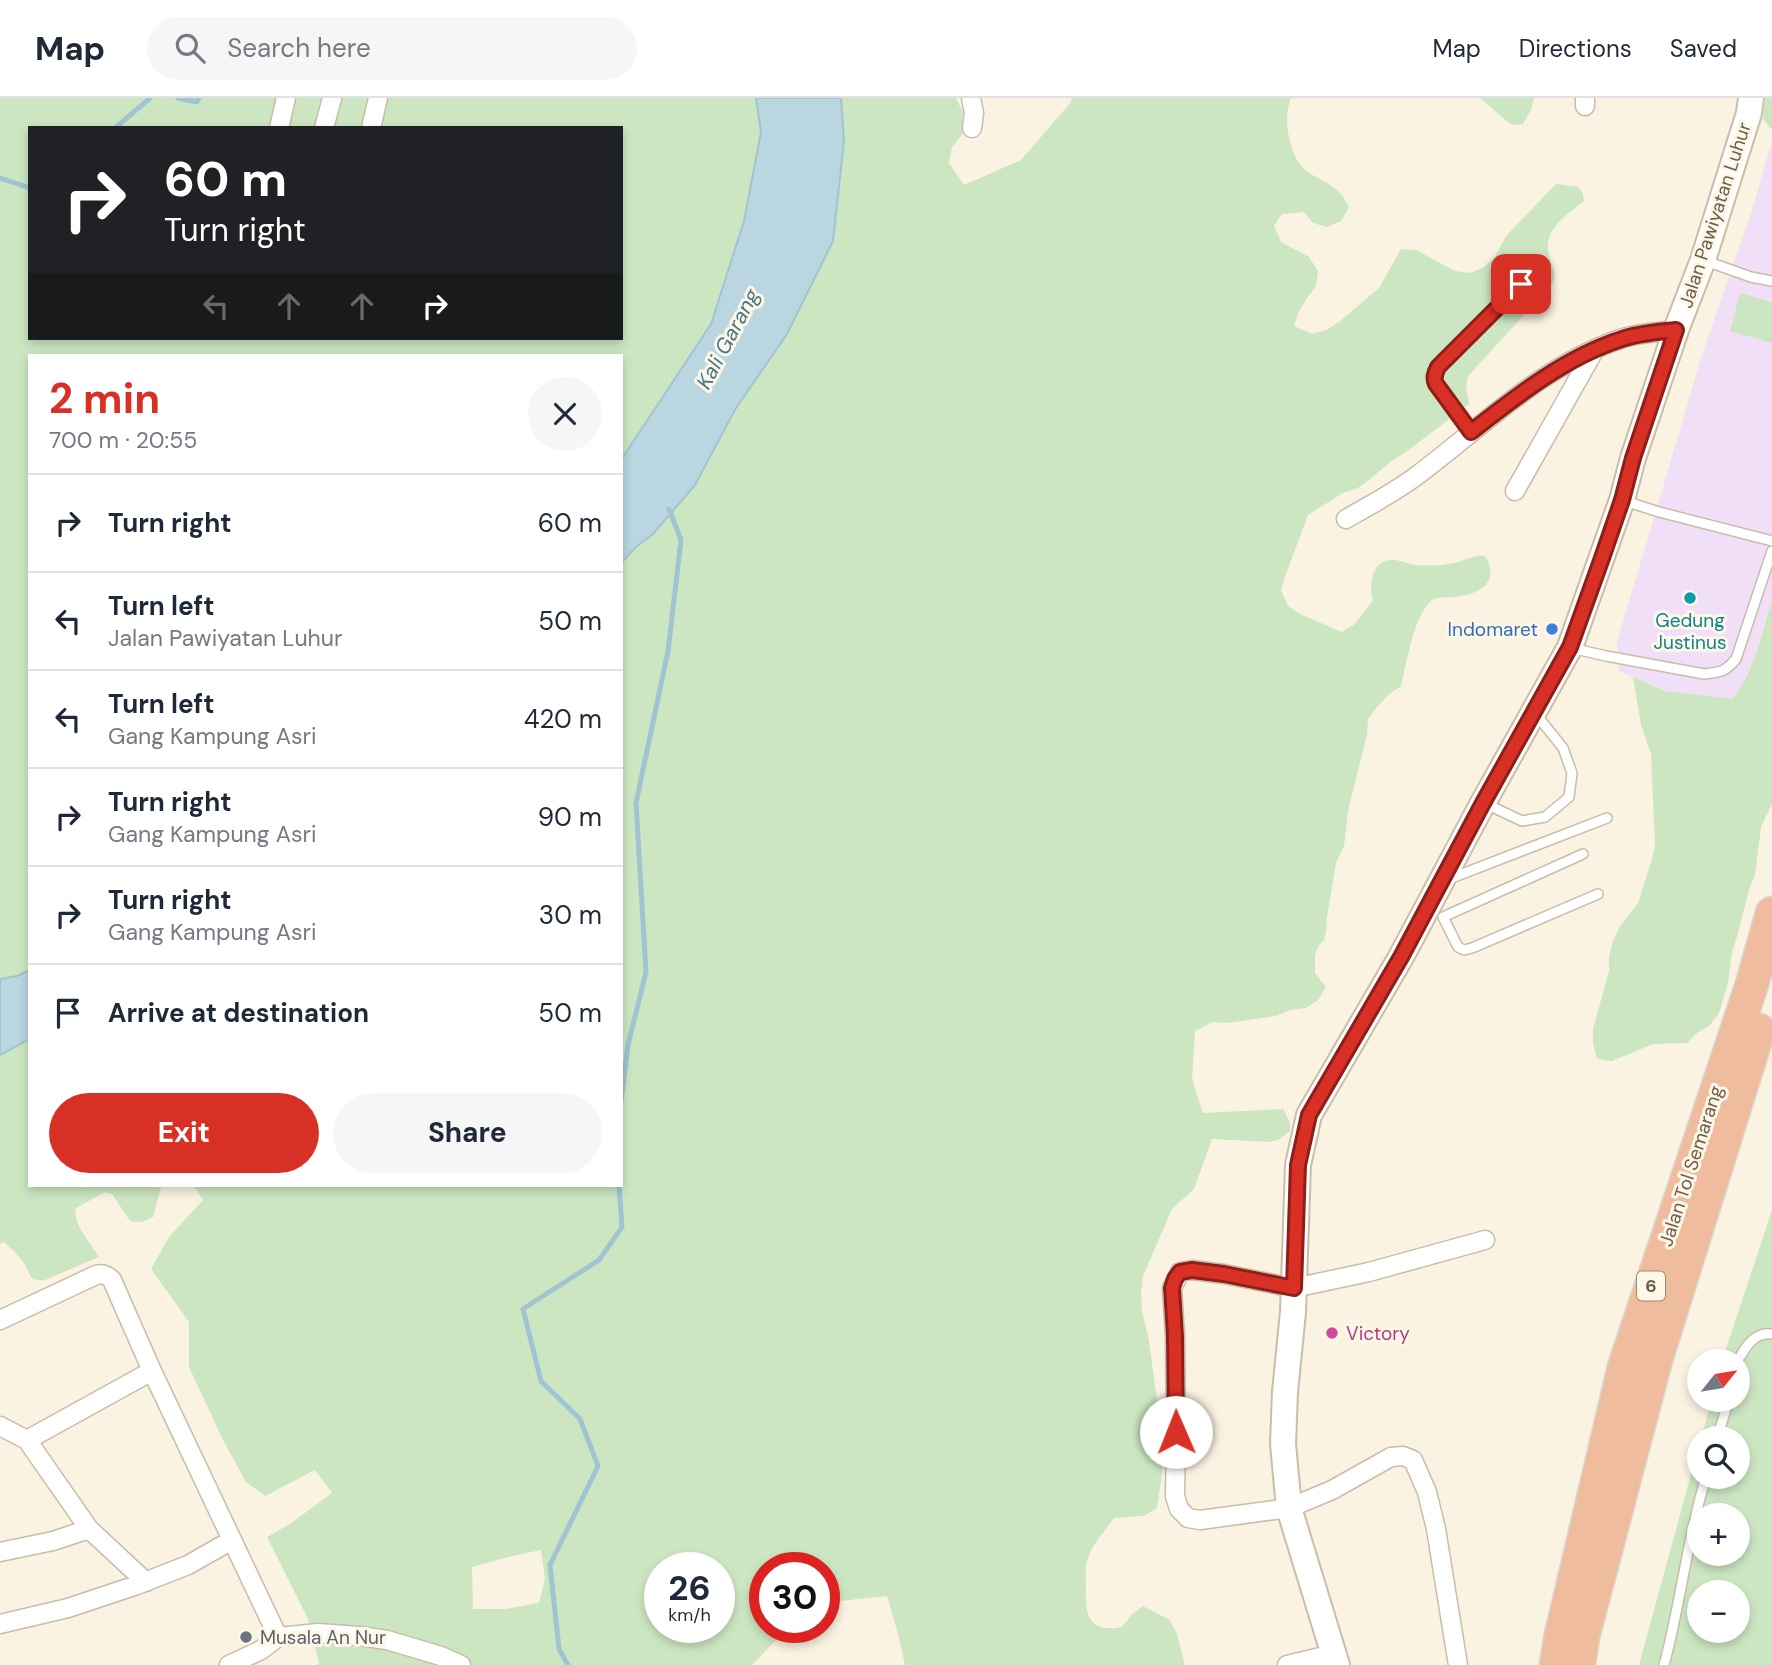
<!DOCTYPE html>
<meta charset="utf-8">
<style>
body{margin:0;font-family:"DM Sans",sans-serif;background:#f6f6f7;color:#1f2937;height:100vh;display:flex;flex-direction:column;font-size:26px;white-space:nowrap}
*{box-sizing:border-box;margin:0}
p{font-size:23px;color:#747a83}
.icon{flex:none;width:38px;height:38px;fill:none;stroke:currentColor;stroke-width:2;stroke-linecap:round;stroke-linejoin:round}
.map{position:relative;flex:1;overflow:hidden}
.details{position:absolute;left:28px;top:256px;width:595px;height:833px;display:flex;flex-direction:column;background:#fff;border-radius:0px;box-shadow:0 4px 10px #0003}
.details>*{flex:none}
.guide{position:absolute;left:28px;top:28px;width:595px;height:214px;border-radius:0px;box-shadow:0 4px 10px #0003;background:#202124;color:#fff;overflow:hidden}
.needle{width:46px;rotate:60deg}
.fabs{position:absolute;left:1687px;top:1251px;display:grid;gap:14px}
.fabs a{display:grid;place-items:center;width:63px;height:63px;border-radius:50%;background:#fff;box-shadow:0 4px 10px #0003;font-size:35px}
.speed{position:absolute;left:644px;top:1454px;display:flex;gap:14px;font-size:35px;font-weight:700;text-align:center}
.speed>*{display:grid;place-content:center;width:91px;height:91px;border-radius:50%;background:#fff;box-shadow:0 4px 10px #0003;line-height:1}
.speed small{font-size:18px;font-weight:400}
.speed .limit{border:10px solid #d22;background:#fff;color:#111}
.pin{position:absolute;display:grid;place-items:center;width:60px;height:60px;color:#fff;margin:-30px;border-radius:14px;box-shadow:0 4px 10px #0006}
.me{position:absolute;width:77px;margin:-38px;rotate:359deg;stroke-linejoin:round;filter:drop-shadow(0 0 5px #0008)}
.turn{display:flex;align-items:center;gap:24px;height:147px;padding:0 21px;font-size:32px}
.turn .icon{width:91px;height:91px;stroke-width:2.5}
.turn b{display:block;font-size:49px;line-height:60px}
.lanes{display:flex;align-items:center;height:66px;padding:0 21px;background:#0003;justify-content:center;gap:35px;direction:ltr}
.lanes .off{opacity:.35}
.round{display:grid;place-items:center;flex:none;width:74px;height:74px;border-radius:37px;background:#f6f6f7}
.headline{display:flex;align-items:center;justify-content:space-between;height:119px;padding:0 21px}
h1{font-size:42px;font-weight:700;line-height:52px;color:#d93025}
.primary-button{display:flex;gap:14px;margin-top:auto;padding:14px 21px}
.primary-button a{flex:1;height:80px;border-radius:42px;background:#d93025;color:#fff;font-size:28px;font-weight:700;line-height:80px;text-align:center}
.primary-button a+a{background:#f6f6f7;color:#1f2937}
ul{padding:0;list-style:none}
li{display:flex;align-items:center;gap:21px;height:98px;padding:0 21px;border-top:2px solid #e0e1e3}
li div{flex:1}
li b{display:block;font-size:26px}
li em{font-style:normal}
header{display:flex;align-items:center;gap:42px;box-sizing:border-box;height:98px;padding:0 35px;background:#fff;border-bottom:2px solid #e0e1e3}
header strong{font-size:33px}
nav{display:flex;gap:38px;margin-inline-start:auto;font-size:24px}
.search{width:490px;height:63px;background:#f6f6f7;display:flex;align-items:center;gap:18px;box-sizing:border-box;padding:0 24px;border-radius:38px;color:#747a83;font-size:26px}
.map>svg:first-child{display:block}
.education{fill:#f0dff6}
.green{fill:#cce6c2;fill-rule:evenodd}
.water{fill:#b9d6e1;stroke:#a0c4d2;stroke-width:2}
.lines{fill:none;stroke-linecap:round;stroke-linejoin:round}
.stream{stroke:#a0c4d2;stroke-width:5}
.lane-casing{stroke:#c9bcaa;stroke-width:12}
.street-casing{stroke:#c9bcaa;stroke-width:21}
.secondary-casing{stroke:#ccbda9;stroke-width:28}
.highway-casing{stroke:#dad5d0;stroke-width:35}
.lane{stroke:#fff;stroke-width:9}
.street{stroke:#fff;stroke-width:18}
.secondary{stroke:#fff;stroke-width:24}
.highway{stroke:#efbd9e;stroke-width:32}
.route-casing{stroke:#8d1f18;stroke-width:18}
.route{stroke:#d93025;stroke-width:12}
.culture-dot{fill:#0f9aa8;stroke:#fdf7e8;stroke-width:2.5}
.shop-dot{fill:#3f7fe0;stroke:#fdf7e8;stroke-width:2.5}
.hotel-dot{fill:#d1479c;stroke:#fdf7e8;stroke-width:2.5}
.worship-dot{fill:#6b7280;stroke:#fdf7e8;stroke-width:2.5}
.labels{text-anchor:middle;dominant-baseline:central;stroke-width:6;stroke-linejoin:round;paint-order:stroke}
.shield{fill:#fdf7e8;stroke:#9a8a7a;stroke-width:2}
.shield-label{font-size:18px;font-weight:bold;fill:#6f5c4b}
.street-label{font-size:19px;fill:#6f5c4b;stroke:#fdf7e8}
.culture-label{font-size:19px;fill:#0d838f;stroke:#fdf7e8}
.shop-label{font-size:19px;fill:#366cbe;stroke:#fdf7e8;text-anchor:end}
.hotel-label{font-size:19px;fill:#b23c85;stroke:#fdf7e8;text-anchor:start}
.worship-label{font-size:19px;fill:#5b616d;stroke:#fdf7e8;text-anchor:start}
.water-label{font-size:21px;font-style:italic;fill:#4b7687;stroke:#fdf7e8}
</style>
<header>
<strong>Map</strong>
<div class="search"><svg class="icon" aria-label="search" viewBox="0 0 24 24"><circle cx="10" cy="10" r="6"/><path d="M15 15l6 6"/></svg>Search here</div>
<nav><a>Map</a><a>Directions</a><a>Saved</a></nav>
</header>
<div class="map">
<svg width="1772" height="1567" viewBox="0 0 1772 1567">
<rect width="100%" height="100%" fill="#faf3e2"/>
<!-- education -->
<path class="education" d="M1772,43V502L1756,555L1741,590L1733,601L1665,593L1619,573L1617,544L1703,254L1752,112Z"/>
<!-- green -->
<path class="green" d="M0,0H756L761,34L744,123L711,226L621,362V257H30V872L17,878L0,881ZM30,30H621V240H30Z
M841,0H956L963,15L962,37L952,49L949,65L964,87L1021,62L1071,4L1072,0H1291C1283,20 1288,53 1303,70C1308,75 1316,79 1322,82C1335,89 1343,96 1349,109L1341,123L1327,129L1313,125L1304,114L1282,116L1274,128L1281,144L1309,159L1318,173L1316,188L1307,200L1299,213L1294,228L1312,236L1326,232L1339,224L1379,190L1401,151L1416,152L1455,173L1470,175L1484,169L1495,158L1507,137L1556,86L1579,89L1583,96L1584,103C1570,114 1549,127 1548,147C1547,166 1565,178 1545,194L1468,278L1466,288L1469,306L1406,354L1393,362L1370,381L1358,390L1343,395L1308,417L1286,476L1281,492L1288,508L1300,516L1342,534L1355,526L1373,502C1369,488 1371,465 1389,462C1397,461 1403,464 1410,466C1419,468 1439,468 1448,466C1462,465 1471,456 1485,458C1501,484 1479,497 1455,499C1445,500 1436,497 1429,505C1413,522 1407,564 1401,588L1388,597L1377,609L1368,621L1367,637L1348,713L1344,748L1336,765L1327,819L1326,834L1324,842L1319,847L1315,857V875L1326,889L1318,902L1306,910L1290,912L1276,918L1228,925L1213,924L1195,933L1192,981L1203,1015L1283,1011L1290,1025V1033L1278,1042L1269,1044L1212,1041L1194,1091L1172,1111L1143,1178L1141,1195L1142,1212L1149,1243L1159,1317L1166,1348L1157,1410L1144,1418L1114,1420C1105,1433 1091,1447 1087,1463C1085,1471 1086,1482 1086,1491C1085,1519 1090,1535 1122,1529L1131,1517L1143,1508L1170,1522L1177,1536L1185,1567H905L898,1536L887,1498L840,1503L824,1513V1470H765V1530H796L775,1543L752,1567H317L319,1565L308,1521L267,1439L290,1426L332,1395L315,1372L265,1398L246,1384L223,1342L189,1269V1224L151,1171L169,1139L203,1102L193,1087H621V465L636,449L653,436L695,387L736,310L787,236L833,143L844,43ZM541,1452L545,1481L539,1505L505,1511H473L472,1469L512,1458ZM660,1470H719V1530H660Z
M1480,0H1534L1531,12L1523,26L1515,27L1509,25Z
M1765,0H1772V30H1770L1763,20Z
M1740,195L1772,204V245L1730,233Z
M1772,502V706L1761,729L1755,777L1749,792L1737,839L1732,854L1728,885L1719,915L1710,927L1697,935L1687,945L1653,946L1612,963L1597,961L1593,946V931L1609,873V858L1613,843L1619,830L1638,805L1652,761L1655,746L1651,656L1641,627L1633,579L1665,593L1733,601C1754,573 1762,535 1772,502Z
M30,941V1087H159L161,1089L153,1119C144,1124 139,1125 130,1123L112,1096L105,1094L76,1110C72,1126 91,1145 99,1159L45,1182C25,1184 31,1172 21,1161C16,1155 10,1150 4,1144L0,1146V957Z
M1772,1112V1567H1639L1699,1347V1379H1738V1340H1701L1712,1302H1738V1264L1722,1263ZM1699,1418H1738V1456H1699ZM1699,1494H1738V1533H1699Z"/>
<!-- water -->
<path class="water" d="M756,0H841L844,43L833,143L787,236L736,310L695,387L653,436L636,449L621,465V362L711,226L744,123L761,34Z
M30,872V941L0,957V881L17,878Z"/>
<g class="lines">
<!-- stream -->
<path class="stream" d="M178,0L197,4L199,0
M115,30L150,0
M0,80L30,90
M621,1004L628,947L646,874L636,705L668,553L681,442L669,411
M568,1567L559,1551L550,1467L598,1368L580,1321L541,1283L523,1211L599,1162L622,1129L619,1087"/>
<defs>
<path id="lane" d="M1703,162L1751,179L1772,183
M1471,334L1436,286C1433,279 1435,275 1438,269L1538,169
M1625,403L1659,414L1772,443
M1571,550L1606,558L1704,576C1721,574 1725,574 1736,561L1772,453
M1484,705L1522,723L1545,719L1569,699L1572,675L1563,650L1535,615
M1583,756L1443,819L1458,849L1464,852L1472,850L1598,796
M1449,781L1607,720
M1737,1264C1745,1250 1754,1233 1772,1236
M1717,1340L1729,1302
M1664,1567C1681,1505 1687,1440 1706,1379"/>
<path id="street" d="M971,0L974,15L972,30
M1585,0V8
M279,30L286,0
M324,30L332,0
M371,30L378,0
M1515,393L1595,251
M1346,421C1370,407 1397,393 1419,376C1484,327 1544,266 1623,240C1640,235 1658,234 1676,232
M0,1222L96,1177C103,1175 107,1177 112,1182L152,1273L278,1539
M0,1328L27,1342L89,1431L146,1484
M27,1342L152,1273
M0,1454L53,1443L89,1431
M0,1526L68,1510L137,1487L188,1467L232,1442
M229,1567L261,1552L278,1539L318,1535L359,1538L387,1542L441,1558L461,1567
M1287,1567L1333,1556
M1458,1567L1436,1431L1427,1394L1413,1362L1403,1358L1391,1359L1332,1392L1289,1410L1200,1422L1188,1420L1179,1411L1175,1398L1176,1334L1175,1238L1172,1190L1180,1174L1192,1172L1224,1176L1294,1190L1369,1174L1485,1142"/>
<path id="secondary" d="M1337,1567L1289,1410L1283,1346L1285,1294L1293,1214L1298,1067L1309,1017L1401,859L1483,705L1570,549L1622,402L1633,360L1676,232L1703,162L1749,15L1751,0"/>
<path id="highway" d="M1556,1567L1560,1541L1624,1269L1752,886L1772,815
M1579,1567L1583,1539L1656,1262L1759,932"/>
</defs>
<!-- lane casing -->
<use href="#lane" class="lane-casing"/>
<!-- street casing -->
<use href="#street" class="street-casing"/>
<!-- secondary casing -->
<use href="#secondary" class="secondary-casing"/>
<!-- highway casing -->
<use href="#highway" class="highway-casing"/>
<!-- lane -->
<use href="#lane" class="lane"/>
<!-- street -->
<use href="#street" class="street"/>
<!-- secondary -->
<use href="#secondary" class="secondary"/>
<!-- highway -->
<use href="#highway" class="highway"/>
</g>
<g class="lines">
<defs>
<path id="route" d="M1176,1334L1175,1238L1172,1190L1175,1181L1180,1174L1192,1172L1224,1176L1294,1190L1298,1067L1309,1017L1401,859L1483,705L1570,549L1602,460L1622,402L1633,360L1676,232C1658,234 1639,235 1622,241C1566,259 1518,297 1471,334L1436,286C1433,280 1435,275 1438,269L1521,186"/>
</defs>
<!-- route casing -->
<use href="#route" class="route-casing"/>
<!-- route -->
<use href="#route" class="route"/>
</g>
<!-- markers -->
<circle class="culture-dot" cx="1690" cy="500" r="7"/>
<circle class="shop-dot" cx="1552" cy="531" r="7"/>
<circle class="hotel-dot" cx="1332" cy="1235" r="7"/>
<circle class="worship-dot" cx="246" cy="1539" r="7"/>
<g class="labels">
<!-- shield labels -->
<rect class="shield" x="1637" y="1173.5" width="28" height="29" rx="5"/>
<g class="shield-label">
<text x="1651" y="1188">6</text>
</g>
<!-- street labels -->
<g class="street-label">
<text transform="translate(1715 117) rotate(-72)">Jalan Pawiyatan Luhur</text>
<text transform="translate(1691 1068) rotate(-72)">Jalan Tol Semarang</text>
</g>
<!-- culture labels -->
<g class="culture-label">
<text x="1690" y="522">Gedung<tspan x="1690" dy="22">Justinus</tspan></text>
</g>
<!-- shop labels -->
<g class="shop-label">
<text x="1538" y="531">Indomaret</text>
</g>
<!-- hotel labels -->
<g class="hotel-label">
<text x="1346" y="1235">Victory</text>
</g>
<!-- worship labels -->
<g class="worship-label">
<text x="260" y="1539">Musala An Nur</text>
</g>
<!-- water labels -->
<g class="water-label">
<text transform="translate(728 241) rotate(-62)">Kali Garang</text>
</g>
</g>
</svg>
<div class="fabs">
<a><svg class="needle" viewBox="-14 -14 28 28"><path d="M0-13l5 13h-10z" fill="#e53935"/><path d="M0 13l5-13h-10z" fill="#747a83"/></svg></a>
<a><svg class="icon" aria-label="search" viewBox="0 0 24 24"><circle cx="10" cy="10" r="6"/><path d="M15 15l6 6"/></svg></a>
<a>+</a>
<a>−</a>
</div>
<div class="speed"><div>26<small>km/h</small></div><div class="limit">30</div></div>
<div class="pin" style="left:1521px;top:186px;background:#d93025"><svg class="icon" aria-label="arrive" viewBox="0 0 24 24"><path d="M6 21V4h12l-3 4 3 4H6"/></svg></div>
<svg class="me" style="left:1176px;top:1334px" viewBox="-20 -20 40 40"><circle r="19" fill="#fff"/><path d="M0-13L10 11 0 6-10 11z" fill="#d93025"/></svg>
<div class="guide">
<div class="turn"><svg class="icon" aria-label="right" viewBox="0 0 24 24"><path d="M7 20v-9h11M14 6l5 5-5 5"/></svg><div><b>60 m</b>Turn right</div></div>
<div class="lanes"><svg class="icon off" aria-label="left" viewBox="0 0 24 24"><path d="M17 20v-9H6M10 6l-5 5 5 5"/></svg><svg class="icon off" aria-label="ahead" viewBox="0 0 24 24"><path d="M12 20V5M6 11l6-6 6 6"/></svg><svg class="icon off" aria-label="ahead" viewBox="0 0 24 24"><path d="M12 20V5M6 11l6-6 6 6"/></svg><svg class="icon" aria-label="right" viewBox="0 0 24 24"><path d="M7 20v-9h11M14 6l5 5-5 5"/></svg></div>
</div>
<section class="details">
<div class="headline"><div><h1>2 min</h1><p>700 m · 20:55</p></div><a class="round"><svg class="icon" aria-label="close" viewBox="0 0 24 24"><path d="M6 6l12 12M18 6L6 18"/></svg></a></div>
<ul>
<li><svg class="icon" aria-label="right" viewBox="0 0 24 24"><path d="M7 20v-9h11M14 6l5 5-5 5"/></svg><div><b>Turn right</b></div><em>60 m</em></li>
<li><svg class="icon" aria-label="left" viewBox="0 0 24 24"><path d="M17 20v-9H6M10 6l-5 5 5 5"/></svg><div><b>Turn left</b><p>Jalan Pawiyatan Luhur</p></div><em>50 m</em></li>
<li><svg class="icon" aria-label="left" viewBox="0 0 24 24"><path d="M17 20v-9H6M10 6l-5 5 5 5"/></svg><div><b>Turn left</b><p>Gang Kampung Asri</p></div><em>420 m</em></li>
<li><svg class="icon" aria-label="right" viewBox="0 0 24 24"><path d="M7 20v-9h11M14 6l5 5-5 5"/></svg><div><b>Turn right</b><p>Gang Kampung Asri</p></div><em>90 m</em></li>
<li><svg class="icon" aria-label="right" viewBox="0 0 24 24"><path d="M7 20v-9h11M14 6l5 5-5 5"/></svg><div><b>Turn right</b><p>Gang Kampung Asri</p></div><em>30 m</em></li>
<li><svg class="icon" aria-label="arrive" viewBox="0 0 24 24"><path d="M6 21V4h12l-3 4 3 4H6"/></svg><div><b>Arrive at destination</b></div><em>50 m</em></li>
</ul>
<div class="primary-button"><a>Exit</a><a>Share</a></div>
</section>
</div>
